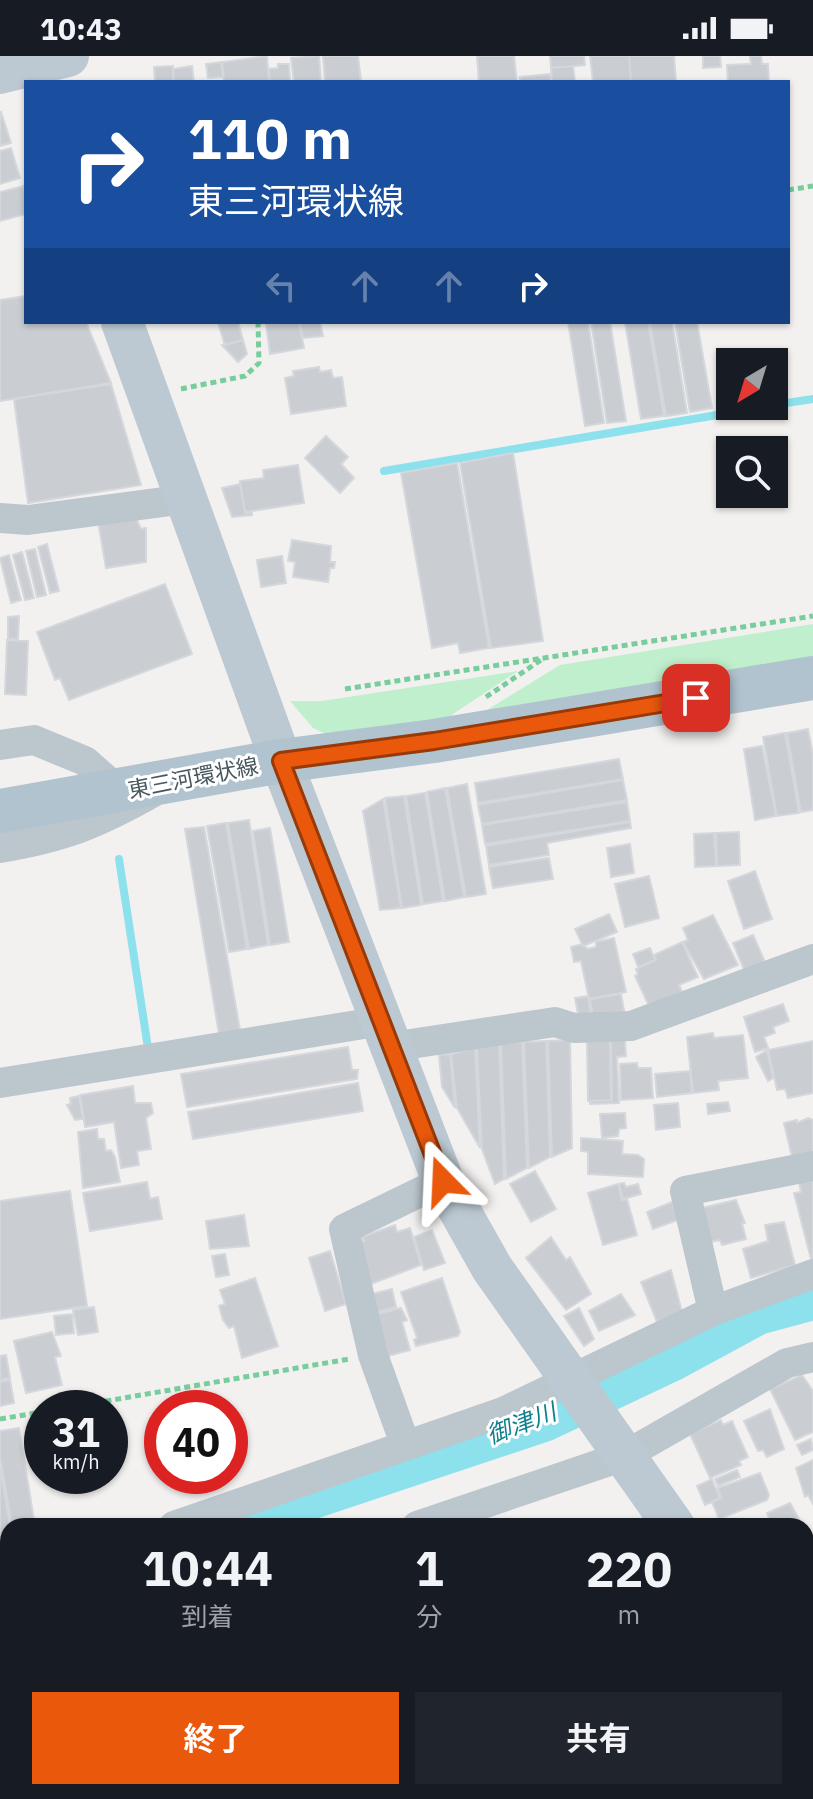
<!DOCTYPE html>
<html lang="ja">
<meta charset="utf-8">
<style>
body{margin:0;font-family:"IBM Plex Sans","Noto Sans JP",sans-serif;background:#20242c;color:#f1f3f6;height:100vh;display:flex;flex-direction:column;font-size:30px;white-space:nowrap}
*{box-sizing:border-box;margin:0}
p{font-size:26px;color:#9ea1a6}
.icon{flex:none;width:44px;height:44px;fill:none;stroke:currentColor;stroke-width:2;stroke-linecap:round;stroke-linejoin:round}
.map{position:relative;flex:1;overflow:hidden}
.drawer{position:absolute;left:0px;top:1462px;width:814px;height:282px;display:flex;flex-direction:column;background:#171b24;border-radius:24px 24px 0 0;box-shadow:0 2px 6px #0004}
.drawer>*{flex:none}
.hud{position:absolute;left:24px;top:24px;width:766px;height:244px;border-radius:0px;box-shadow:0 2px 6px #0004;background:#1a4fa0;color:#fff;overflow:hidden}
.needle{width:52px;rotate:218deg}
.buttons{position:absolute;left:716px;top:292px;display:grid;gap:16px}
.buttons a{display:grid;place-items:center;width:72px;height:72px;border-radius:0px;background:#171b24;box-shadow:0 2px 6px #0004;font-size:40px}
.speed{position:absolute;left:24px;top:1334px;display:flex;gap:16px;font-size:40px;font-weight:700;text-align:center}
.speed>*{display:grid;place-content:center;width:104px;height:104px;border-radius:50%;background:#171b24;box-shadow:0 2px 6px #0004;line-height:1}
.speed small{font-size:20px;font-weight:400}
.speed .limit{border:12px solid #d22;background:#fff;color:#111}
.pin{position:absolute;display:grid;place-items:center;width:68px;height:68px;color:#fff;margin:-34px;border-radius:16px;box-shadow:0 4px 12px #0006}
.me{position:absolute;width:88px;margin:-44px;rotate:339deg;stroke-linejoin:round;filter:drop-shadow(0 0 6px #0008)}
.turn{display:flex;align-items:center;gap:28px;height:168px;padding:0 32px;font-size:36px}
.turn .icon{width:104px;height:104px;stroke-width:2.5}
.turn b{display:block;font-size:56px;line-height:68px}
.lanes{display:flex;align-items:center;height:76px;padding:0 32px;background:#0003;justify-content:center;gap:40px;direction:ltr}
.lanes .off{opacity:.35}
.eta{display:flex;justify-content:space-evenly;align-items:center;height:136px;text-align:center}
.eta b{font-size:48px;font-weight:700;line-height:56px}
.cta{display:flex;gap:16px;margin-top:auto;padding:16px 32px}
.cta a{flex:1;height:92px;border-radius:0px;background:#ea580c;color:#fff;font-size:32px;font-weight:700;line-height:92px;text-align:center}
.cta a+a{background:#20242c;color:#f1f3f6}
.status{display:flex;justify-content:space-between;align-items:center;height:56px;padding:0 40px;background:#171b24;direction:ltr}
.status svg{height:22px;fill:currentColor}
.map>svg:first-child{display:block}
.green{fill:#c0efcd}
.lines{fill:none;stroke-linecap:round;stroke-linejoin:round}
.stream{stroke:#8de1ec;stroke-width:8}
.river{stroke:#8de1ec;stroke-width:48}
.building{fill:#caced3;stroke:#d4d7dc;stroke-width:2}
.path{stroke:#77cd9b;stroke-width:5;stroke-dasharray:6 4;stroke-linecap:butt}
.street{stroke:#bcc6cd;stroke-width:30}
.secondary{stroke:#bcc9d2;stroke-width:42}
.primary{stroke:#b0c3cf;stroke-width:44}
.route-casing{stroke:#983908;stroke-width:20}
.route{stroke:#ea580c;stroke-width:14}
.labels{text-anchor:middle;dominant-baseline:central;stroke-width:6;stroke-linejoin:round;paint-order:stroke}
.street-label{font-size:22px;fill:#48565e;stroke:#fff}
.water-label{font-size:24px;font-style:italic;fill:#0e7f8d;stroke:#fff}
</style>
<div class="status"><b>10:43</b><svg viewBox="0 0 49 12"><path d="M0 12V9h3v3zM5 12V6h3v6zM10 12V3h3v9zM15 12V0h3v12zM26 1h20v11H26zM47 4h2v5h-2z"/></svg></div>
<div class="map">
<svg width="813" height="1743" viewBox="0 0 813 1743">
<rect width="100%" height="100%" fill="#f3f0f0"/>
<!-- green -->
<path class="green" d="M813,568V609L482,657L560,609Z
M518,615L447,662L328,679L313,672L290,645H322Z"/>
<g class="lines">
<!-- stream -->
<path class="stream" d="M774,349L813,343
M384,415L771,350
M119,803L148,992L143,993"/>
<!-- river -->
<path class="river" d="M219,1470L543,1362L674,1300L757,1255L813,1240
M0,1543L8,1540"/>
</g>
<!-- building -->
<path class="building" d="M267,0L269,26H224L222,6Z
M319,0L321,26H294L291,2Z
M323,0H358L361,26H325Z
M477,0H514L517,26H479Z
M550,0H584L585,9L551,12Z
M590,0H629L631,26H593Z
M629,0H674L676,26H631Z
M703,0H720L721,11L703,12Z
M750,0H761L762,8H768L769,26H728L727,9L751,8Z
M221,6L223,21L208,22L206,8Z
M278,8H289L290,26H270L269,13L278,12Z
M173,10V26H155L154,11Z
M192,10L194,26H174L173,13Z
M573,10L575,26H552L551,12Z
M550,18L551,26H520V21Z
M1,56L11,87L0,90V57Z
M11,92L20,122L0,128V95Z
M24,130L26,158L0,165V136Z
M26,240V266H86L111,327L0,345V244Z
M238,266L243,284L225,289L218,267Z
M299,266L304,292L270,298L266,268Z
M300,266H320L323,280L303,282Z
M568,266H588L604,367L585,370Z
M591,266H610L626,365L607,367Z
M625,266H648L664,360L641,363Z
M650,266H672L687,357L666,360Z
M675,266H697L712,352L690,356Z
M243,284L247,298L238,306L222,289Z
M319,311L320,316L331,314L333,322L342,321L346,350L291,358L285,322L294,320L293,315Z
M111,328L141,429L28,447L14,343Z
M326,380L348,401L341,408L354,422L340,437L305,402Z
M513,397L543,585L491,592L460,407Z
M457,407L489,592L460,597L458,587L432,592L401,417Z
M298,409L304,447L245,456L240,425L264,422L263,414Z
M240,428L245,457L252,456V459L232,461L222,432Z
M135,460L141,473L146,472V506L106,512L98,465Z
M292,484L331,490L330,506H335L334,512H330L328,526L293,521L295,506L288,505Z
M47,488L59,535L50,537L38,491Z
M35,493L46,539L37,541L26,495Z
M22,496L34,542L25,544L13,499Z
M9,499L21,544L11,547L0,502Z
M282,500L286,527L261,531L257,504Z
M165,528L192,598L69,644L60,622L55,624L37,576Z
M19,560L18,583H8V561Z
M7,584L28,585L26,639L5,638Z
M808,673L813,699V754L801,756L787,677Z
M785,677L799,757L777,760L763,681Z
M762,690L776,760L755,764L744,693Z
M619,703L623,723L478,747L475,727Z
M623,724L627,744L482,768L478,749Z
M467,728L486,838L466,841L447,732Z
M445,732L464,841L445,845L427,736Z
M425,737L443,845L423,848L406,740Z
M404,740L421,849L402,852L385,742Z
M383,743L401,852L380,854L363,755Z
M627,746L630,765L485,788L482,769Z
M249,764L268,889L249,893L228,767Z
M630,766L631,772L547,787L549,799L489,809L486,790Z
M226,767L247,893L229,896L207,770Z
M204,771L240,974L219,978L185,773Z
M270,772L289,886L270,889L253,775Z
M739,776L740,809L717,810L716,777Z
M714,777L716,810L695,811L694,778Z
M630,788L634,817L611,821L607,792Z
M549,802L553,823L493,832L489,811Z
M755,815L772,863L744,873L728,825Z
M649,820L659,862L625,871L615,828Z
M609,858L617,876L583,890L575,873Z
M713,859L738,909L704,923L683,886L688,884L683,872Z
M753,879L765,906L745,916L733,887Z
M614,882L626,936L589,943L581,905L574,906L571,891L582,888L588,893L596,891V886Z
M682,886L698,921L679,929L682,936L649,950L635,920L638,918L636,913L656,904L654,899Z
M650,892L655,904L638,911L633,898Z
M621,938L624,955L593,961L590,943Z
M588,940L591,960L578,958L575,942Z
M783,948L789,965L773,971L775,977L764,981L768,992L755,996L744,961Z
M713,977L714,982L743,979L748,1022L718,1025L719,1034L693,1037L687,981Z
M570,984L572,1092L552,1101L548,985Z
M610,984L611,1044L588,1045L587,985Z
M611,984H625L626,1000L617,1001L619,1047L590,1048V1045L612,1044Z
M546,985L550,1101L529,1112L524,986Z
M813,985V1037L788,1042L785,1033L777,1034L768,994Z
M522,986L527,1112L506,1123L501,987Z
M499,987L504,1123L495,1128L482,1093L477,992Z
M348,991L352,1014H358L357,1023L187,1051L181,1018Z
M475,992L480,1092L457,1052L451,998Z
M767,994L773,1022L768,1025L756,1001Z
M450,998L455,1052L442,1031L439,999Z
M637,1007L638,1012H651L653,1042L621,1044L620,1008Z
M690,1015L692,1037L657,1041L655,1018Z
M358,1027L363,1055L193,1083L188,1056Z
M133,1030L135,1047H151L153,1057L146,1062L151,1093L137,1095L139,1109L121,1112L114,1066L85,1071L80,1039Z
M79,1040L83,1063L75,1064L67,1049L71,1048L70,1042Z
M728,1046L730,1055L708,1058L707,1048Z
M678,1047L680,1071L656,1074L654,1049Z
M625,1057L626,1072L619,1073L618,1080L602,1082L600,1058Z
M808,1062L813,1064V1098L792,1101L784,1067L797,1064V1067Z
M97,1073L98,1083H104L106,1095L111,1094L115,1101L120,1126L83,1132L78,1076Z
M581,1082L623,1085L622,1098L638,1099L644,1103L643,1121L588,1118V1096L581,1095Z
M535,1115L556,1153L531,1166L510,1128Z
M813,1123V1203H811L794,1137L801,1136L799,1126Z
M147,1126L150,1143L158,1141L162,1163L90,1175L83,1137Z
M624,1127L626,1131L638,1128L641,1138L623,1143L619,1128Z
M618,1128L622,1144L627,1143L637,1179L603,1189L588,1137Z
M70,1135L87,1250L0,1263V1145Z
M736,1144L745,1167H742L746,1183L722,1189L720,1184L710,1186L702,1152Z
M672,1146L678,1164L653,1173L647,1156Z
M244,1159L249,1190L210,1193L206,1165Z
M784,1166L795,1209L751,1222L743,1193L768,1185L765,1169Z
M395,1169L397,1176L410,1172L421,1209L371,1228L359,1187L364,1185L362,1181Z
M432,1174L445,1207L424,1214L414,1181Z
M551,1181L566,1204L570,1201L591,1238L566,1254L526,1202Z
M330,1195L346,1248L325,1255L309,1202Z
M225,1198L229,1219L216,1221L212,1200Z
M671,1214L682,1256L657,1266L641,1226Z
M255,1222L278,1290L242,1302L234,1270L229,1272L223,1264L219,1250L225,1248L220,1234Z
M442,1222L460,1276L458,1280L416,1290L414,1284L417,1282L401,1236Z
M392,1233L396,1251L377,1256L372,1238Z
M621,1238L635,1259L599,1275L589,1255Z
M94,1251L98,1276L78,1279L73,1254Z
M401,1252L407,1264L402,1266L410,1294L388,1300L377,1258Z
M579,1252L594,1283L584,1290L564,1260Z
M72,1258L74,1277L56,1279L54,1260Z
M52,1276L61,1300L55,1301L62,1329L26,1337L14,1285Z
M6,1299L10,1322L0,1324V1300Z
M802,1319L813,1335V1376L795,1384L770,1333Z
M10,1324L14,1347L0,1350V1326Z
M770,1353L784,1393L767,1401L763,1394L758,1395L744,1365Z
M721,1364L723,1369L732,1365L748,1401L739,1405L741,1409L710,1422L690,1378Z
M19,1372L35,1470H12L0,1402V1375Z
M811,1383L813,1394L802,1399L797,1389Z
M813,1404V1448L808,1439L805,1441L796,1412Z
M0,1410L10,1470L8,1489L0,1492Z
M737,1414L740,1421L718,1430L715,1423Z
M760,1417L769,1439L767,1444L719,1463L712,1446L721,1442L718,1432Z
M712,1423L720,1442L705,1449L697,1430Z
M790,1447L803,1470H772L767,1457Z
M806,1483L813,1498V1520L806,1523Z"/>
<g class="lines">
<!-- path -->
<path class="path" d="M788,134L813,130
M181,333L245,320L259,307L258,266
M345,633L813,560
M486,641L541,604
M66,1352L349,1303
M0,1363L42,1356
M806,1722L813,1718
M773,1743L784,1736"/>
<!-- street -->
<path class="street" d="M0,462L28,464L186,443
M0,689L34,684L85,705L119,735
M0,792C64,781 95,769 152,737
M391,991L555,966L574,972L631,970L813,903
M0,1027L382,965
M713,1255L685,1135L813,1110
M405,1388L373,1299L344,1173L443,1125
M174,1470L503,1356L713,1255L813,1218
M417,1470L624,1400L787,1307L813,1301
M0,1508L8,1506
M0,1643L8,1638
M204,1736L206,1743
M526,1736L531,1743"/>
<!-- secondary -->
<path class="secondary" d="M0,17L68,0
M122,266L281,705L443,1125L492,1212L674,1470
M806,1657L813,1667"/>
<!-- primary -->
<path class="primary" d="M0,755L281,705L434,685L813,622"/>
</g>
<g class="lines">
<defs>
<path id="route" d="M443,1125L281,705L434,685L696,642"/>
</defs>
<!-- route casing -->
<use href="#route" class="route-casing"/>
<!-- route -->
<use href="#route" class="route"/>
</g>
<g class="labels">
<!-- street labels -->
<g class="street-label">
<text transform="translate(193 721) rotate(-11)">東三河環状線</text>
</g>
<!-- water labels -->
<g class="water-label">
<text transform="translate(521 1367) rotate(-21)">御津川</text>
</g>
</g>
</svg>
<div class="buttons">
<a><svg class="needle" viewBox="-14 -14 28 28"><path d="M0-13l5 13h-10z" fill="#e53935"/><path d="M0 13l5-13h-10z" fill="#9ea1a6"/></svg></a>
<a><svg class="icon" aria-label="search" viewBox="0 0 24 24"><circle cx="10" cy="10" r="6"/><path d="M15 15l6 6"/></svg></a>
</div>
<div class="speed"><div>31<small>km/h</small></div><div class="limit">40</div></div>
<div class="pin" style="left:696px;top:642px;background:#d93025"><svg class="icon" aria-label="arrive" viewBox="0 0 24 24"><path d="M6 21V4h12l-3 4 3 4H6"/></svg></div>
<svg class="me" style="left:443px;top:1125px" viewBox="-20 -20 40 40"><path d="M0-17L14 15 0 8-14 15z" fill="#ea580c" stroke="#fff" stroke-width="4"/></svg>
<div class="hud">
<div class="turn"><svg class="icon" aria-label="right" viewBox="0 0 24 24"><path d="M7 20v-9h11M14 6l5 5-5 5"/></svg><div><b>110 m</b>東三河環状線</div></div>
<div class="lanes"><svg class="icon off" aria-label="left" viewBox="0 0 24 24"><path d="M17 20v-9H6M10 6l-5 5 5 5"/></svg><svg class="icon off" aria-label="ahead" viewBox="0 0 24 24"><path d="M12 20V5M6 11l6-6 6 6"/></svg><svg class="icon off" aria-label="ahead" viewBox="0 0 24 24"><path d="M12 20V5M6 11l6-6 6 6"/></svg><svg class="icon" aria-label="right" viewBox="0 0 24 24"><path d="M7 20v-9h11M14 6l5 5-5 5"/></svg></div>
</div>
<section class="drawer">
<div class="eta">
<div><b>10:44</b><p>到着</p></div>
<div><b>1</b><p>分</p></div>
<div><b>220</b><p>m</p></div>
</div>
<div class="cta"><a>終了</a><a>共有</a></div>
</section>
</div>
